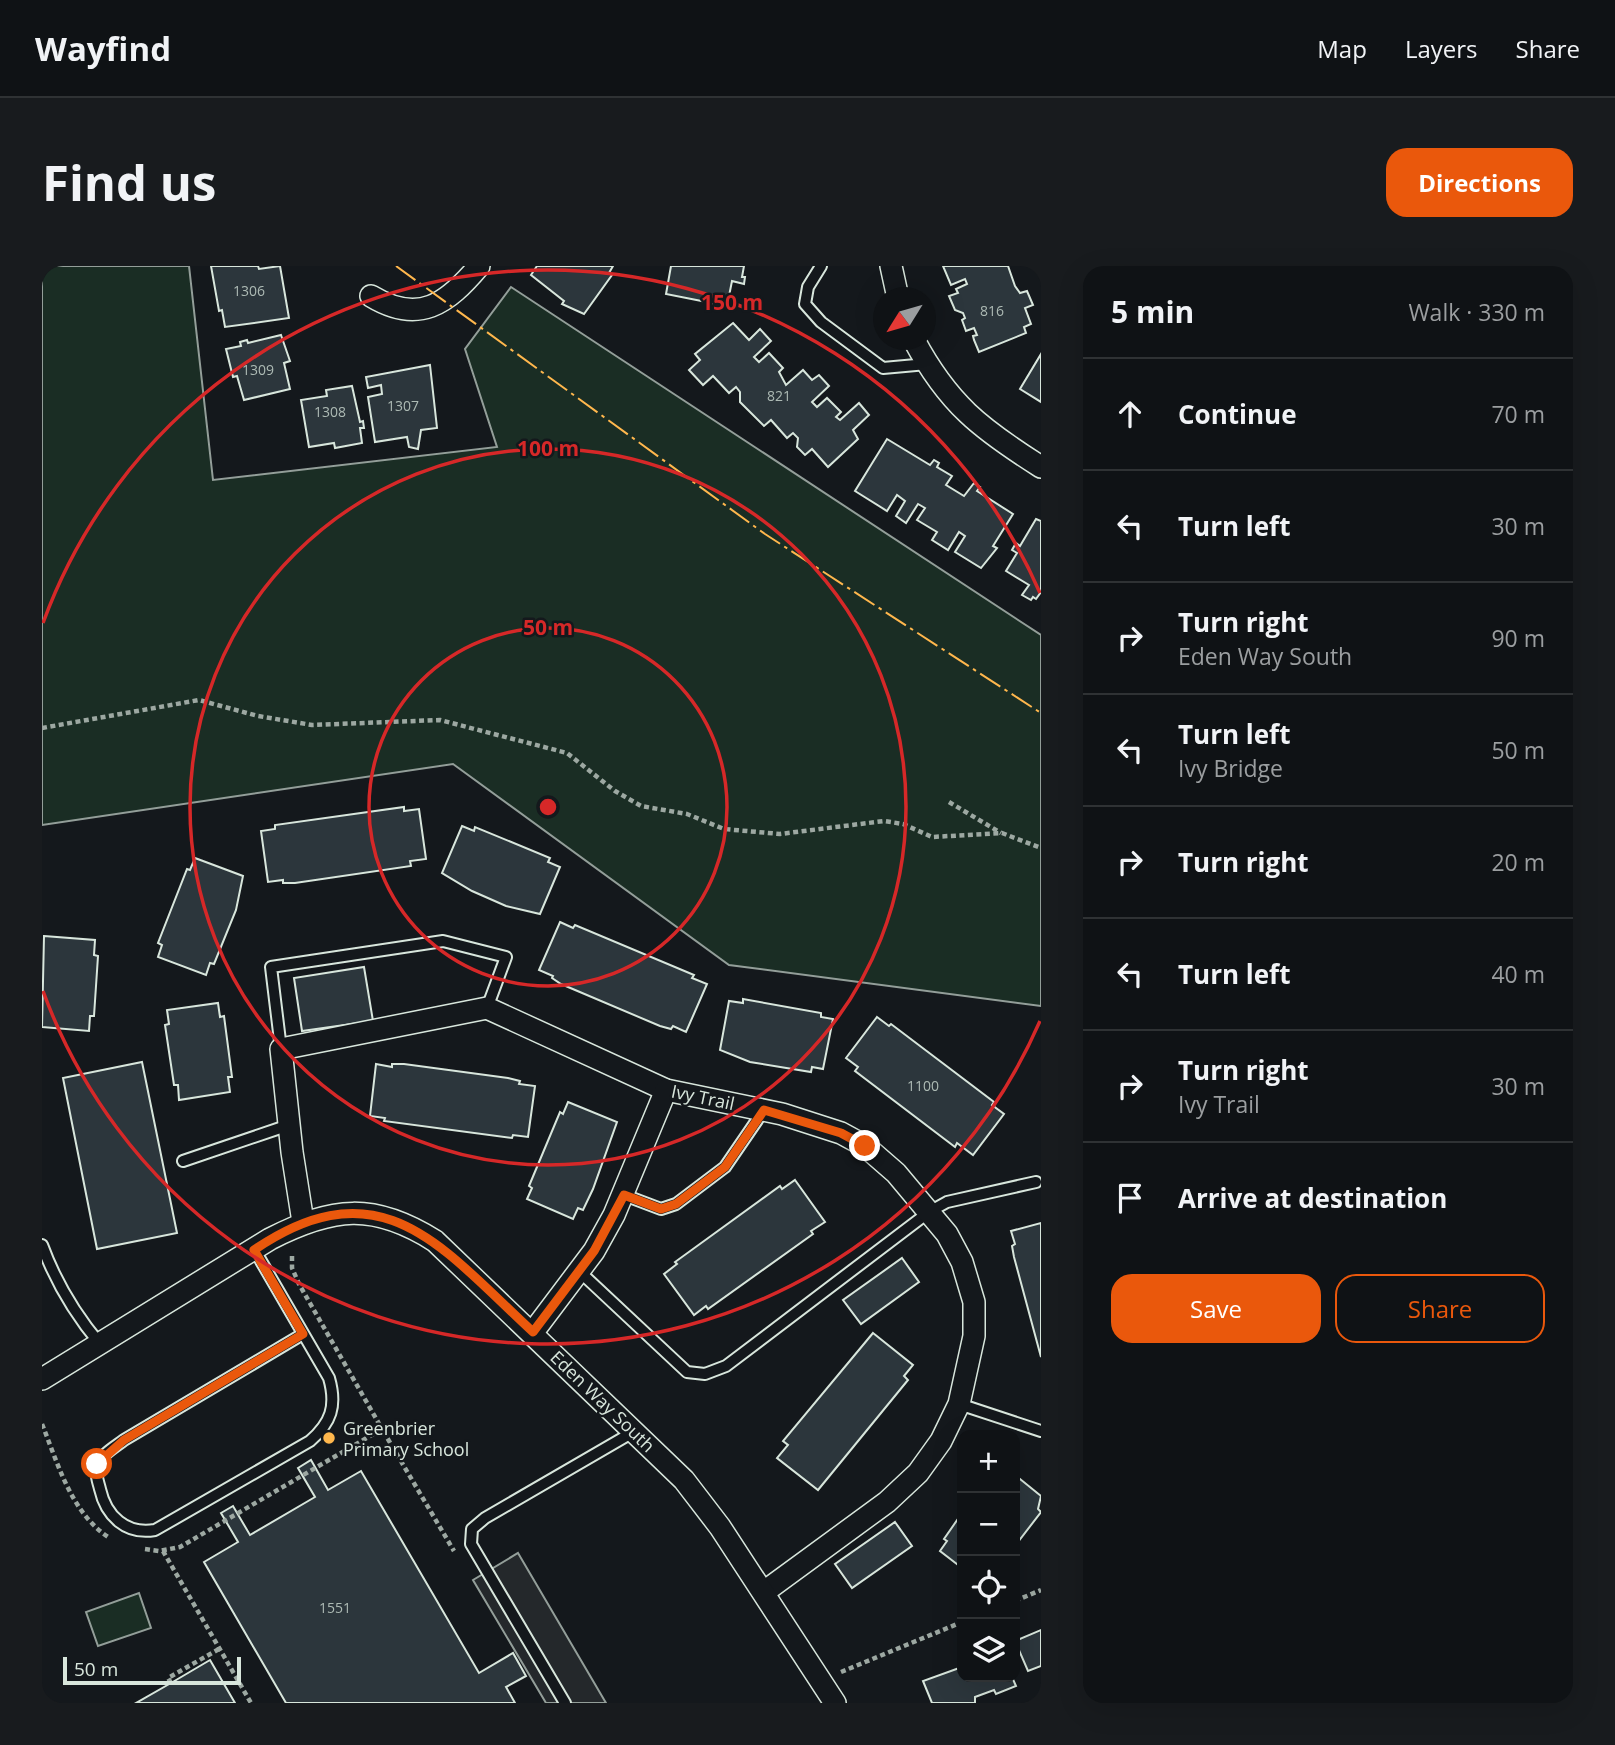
<!DOCTYPE html>
<html lang="en">
<head>
<meta charset="utf-8">
<style>
  body { margin:0; font-family:"Open Sans",sans-serif; background:#181b1e; color:#f1f3f6 }
  .controls { position:absolute; right:21px; bottom:21px; display:grid; overflow:hidden; border-radius:14px; box-shadow:0 7px 28px #0002 }
  .controls button { width:63px; height:63px; display:grid; place-items:center; padding:0; border:0; border-bottom:2px solid #2f3234; background:#0f1215; color:#f1f3f6; font:35px sans-serif }
  .compass { position:absolute; left:831px; top:21px; width:63px; height:63px; border-radius:50%; background:#0f1215; box-shadow:0 7px 28px #0002; rotate:233deg }
  .scale { position:absolute; left:21px; bottom:18px; width:178px; box-sizing:border-box; padding-left:7px; border:4px solid #d8e6dc; border-top:0; font-size:19px; line-height:24px; white-space:nowrap; color:#d8e6dc; -webkit-text-stroke:5px #14181c; paint-order:stroke }
  .stop { position:absolute; width:21px; height:21px; margin:-16px; border:5px solid #ea580c; border-radius:50%; background:#fff }
  .stop.end { background:#ea580c; border-color:#fff; box-shadow:0 2px 7px #0008 }
  .list { margin:0; padding:0; list-style:none }
  h2 { display:flex; justify-content:space-between; align-items:center; height:91px; margin:0; padding:0 28px; font-size:30px }
  h2 small { font-size:23px; font-weight:400; color:#9b9ea0 }
  .list li { display:grid; grid-template-columns:46px 1fr auto; gap:21px; align-items:center; box-sizing:border-box; height:112px; padding:0 28px; border-top:2px solid #2f3234 }
  .list b { display:block; font-size:26px; white-space:nowrap }
  .list p { margin:0; font-size:23px; white-space:nowrap; color:#9b9ea0 }
  .list em { font-size:23px; font-style:normal; color:#9b9ea0 }
  .actions { display:flex; gap:14px; padding:21px 28px }
  .actions a { flex:1; padding:16px 0; border:2px solid #ea580c; border-radius:21px; text-align:center; font-size:24px; color:#ea580c }
  .actions .main { background:#ea580c; color:#fff }
  .icon { flex:none; width:38px; height:38px; fill:none; stroke:currentColor; stroke-width:2; stroke-linecap:round; stroke-linejoin:round }
  .map { position:relative; flex:none; width:999px; height:1437px; overflow:hidden; border-radius:21px }
  header { display:flex; align-items:center; gap:42px; box-sizing:border-box; height:98px; padding:0 35px; background:#0f1215; border-bottom:2px solid #2f3234 }
  header strong { font-size:33px }
  nav { display:flex; gap:38px; margin-inline-start:auto; font-size:24px }
  .intro { display:flex; align-items:center; justify-content:space-between; box-sizing:border-box; height:168px; padding:0 42px }
  h1 { margin:0; font-size:49px }
  .button { padding:18px 32px; border-radius:21px; background:#ea580c; color:#fff; font-size:24px; font-weight:700 }
  main { display:flex; gap:42px; padding:0 42px }
  aside { flex:1; background:#0f1215; border-radius:21px; box-shadow:0 7px 28px #0002 }
  .map>svg:first-child { display:block }
</style>
</head>
<body>
<header>
<strong>Wayfind</strong>
<nav><a>Map</a><a>Layers</a><a>Share</a></nav>
</header>
<div class="intro"><h1>Find us</h1><a class="button">Directions</a></div>
<main>
<div class="map">
<svg width="999" height="1437" viewBox="0 0 999 1437">
  <rect width="100%" height="100%" fill="#14181c"/>
  <g fill="#1a2d24" stroke="#939e99" stroke-width="2">
    <polygon points="0,0 147,0 171,214 455,181 423,83 469,21 999,369 999,740 687,699 411,498 0,559"/>
    <polygon points="97,1327 109,1362 56,1380 44,1346"/>
  </g>
  <polygon fill="#24282b" stroke="#939e99" stroke-width="2" points="476,1287 564,1437 504,1437 431,1314"/>
  <g fill="#2c363c" stroke="#d8e6dc" stroke-width="2">
    <polygon points="169,0 216,0 217,3 238,0 247,52 183,61 180,44 177,45"/>
    <polygon points="495,0 571,0 567,7 570,9 542,48 520,38 522,35 489,9"/>
    <polygon points="629,0 702,0 700,11 703,11 702,18 690,15 685,40 624,28"/>
    <polygon points="901,0 966,0 973,20 978,27 985,25 991,39 983,42 989,58 982,61 984,67 937,86 932,74 931,70 935,69 932,62 924,65 920,54 923,52 921,47 913,44 907,30 916,27 914,23 925,18 923,13 909,19"/>
    <polygon points="691,57 707,74 718,63 729,75 712,91 717,96 727,87 741,102 737,106 744,119 761,104 770,114 777,109 787,120 770,136 775,141 785,132 799,146 794,151 798,154 817,137 827,149 811,164 816,173 786,201 770,183 763,189 755,181 756,172 751,167 745,172 729,154 722,160 698,136 698,126 694,121 687,127 671,110 661,119 647,104 658,94 653,88"/>
    <polygon points="239,69 248,95 242,97 248,123 202,134 195,110 191,111 184,83 199,80 198,76 205,74 206,77"/>
    <polygon points="999,88 999,136 978,123"/>
    <polygon points="388,99 395,162 379,164 376,183 367,181 365,171 333,176 326,131 340,128 339,119 326,122 324,111"/>
    <polygon points="310,120 318,156 321,155 322,162 318,162 320,177 293,182 292,177 267,181 259,134 285,130 284,124"/>
    <polygon points="845,173 888,199 892,194 897,197 895,201 910,210 904,219 922,230 932,217 938,221 935,225 971,248 951,280 955,282 939,302 913,286 923,270 917,266 906,284 890,274 895,266 875,254 883,242 876,238 864,257 854,250 863,235 855,229 845,245 813,225"/>
    <polygon points="994,253 999,255 999,326 994,333 991,331 989,334 980,329 987,319 964,305 975,287 970,284 974,277 978,280"/>
    <polygon points="362,541 362,545 377,543 384,593 368,595 369,600 253,617 241,617 241,614 226,616 219,565 233,563 233,559"/>
    <polygon points="420,560 432,565 433,561 508,592 506,596 518,601 498,648 464,640 430,625 400,607"/>
    <polygon points="153,592 201,610 194,644 172,698 168,697 164,709 116,691 120,679 116,677 145,603 148,604"/>
    <polygon points="518,656 531,662 533,659 652,709 650,712 665,718 644,766 631,760 629,763 618,760 519,718 510,712 511,710 497,704"/>
    <polygon points="2,670 53,674 52,689 56,690 52,750 48,750 47,765 0,761"/>
    <polygon points="322,701 331,755 260,765 252,712"/>
    <polygon points="701,733 779,747 779,751 791,753 781,803 770,801 769,806 708,796 678,784 687,735 701,737"/>
    <polygon points="176,737 178,751 182,750 190,811 186,811 188,826 137,834 136,819 132,819 123,759 127,758 125,744"/>
    <polygon points="835,751 847,760 849,758 952,836 950,839 962,848 931,889 915,877 913,881 813,805 816,801 804,792"/>
    <polygon points="100,796 135,967 55,983 21,812"/>
    <polygon points="334,798 350,801 350,798 362,798 466,812 478,815 477,818 493,820 486,871 471,869 470,872 342,855 343,852 328,850"/>
    <polygon points="526,836 575,856 551,923 541,944 536,942 531,953 485,933 490,922 487,920 518,846 521,848"/>
    <polygon points="753,914 783,956 769,965 771,968 666,1043 664,1040 652,1049 622,1008 635,998 633,996 738,920 740,923"/>
    <polygon points="999,957 999,1091 972,991 970,980 973,978 969,965"/>
    <polygon points="860,992 877,1016 819,1058 801,1034"/>
    <polygon points="831,1067 871,1099 862,1110 866,1114 776,1224 735,1192 746,1179 741,1175"/>
    <polygon points="269,1194 286,1224 319,1205 437,1407 471,1387 484,1410 464,1421 473,1437 244,1437 162,1296 196,1276 179,1247 191,1240 208,1269 273,1231 256,1202"/>
    <polygon points="973,1209 999,1230 996,1243 999,1246 973,1280"/>
    <polygon points="920,1247 920,1302 898,1285 905,1275 902,1273"/>
    <polygon points="853,1256 870,1280 810,1322 793,1298"/>
    <polygon points="999,1364 999,1400 986,1405 973,1375"/>
    <polygon points="168,1394 193,1437 94,1437 129,1417"/>
    <polygon points="920,1401 920,1411 970,1411 974,1420 954,1428 952,1424 933,1431 933,1437 890,1437 881,1415"/>
  </g>
  <g fill="none" stroke-linecap="round" stroke-linejoin="round">
    <g stroke="#d8e6dc" stroke-width="14">
      <g id="lane">
        <polyline points="779,0 766,21 763,38 779,56 841,102 885,98"/>
        <polyline points="239,783 229,701 401,675 464,691 445,742"/>
        <polyline points="141,895 247,859"/>
        <polyline points="582,929 619,943 634,938 683,901 722,844"/>
        <path d="M0,979c14,38 32,68 58,99"/>
        <path d="M212,983l75,129c8,28 2,45 -19,63l-155,89c-29,5 -49,-14 -55,-41 -2,-8 -5,-15 -3,-22 3,-12 18,-20 27,-27l179,-106"/>
        <polyline points="537,1005 645,1106 663,1108 684,1100 887,946 905,936 994,916"/>
        <polyline points="917,1138 999,1165"/>
        <polyline points="523,1437 429,1278 430,1263 443,1252 593,1165"/>
      </g>
    </g>
    <g stroke="#d8e6dc" stroke-width="24">
      <g id="street">
        <polyline points="849,0 856,32"/>
        <path d="M329,30c48,29 76,8 108,-30"/>
        <path d="M872,74c34,64 67,89 127,127"/>
        <polyline points="261,956 250,886 239,783 445,742 624,824 740,848 799,867 823,880 854,907 905,968 920,996 932,1036 932,1070 917,1138 899,1175 876,1207 845,1236 722,1326"/>
        <polyline points="491,1066 552,985 572,949 624,824"/>
        <path d="M0,1113l228,-140c63,-32 103,-37 165,2l249,239 36,47 115,176"/>
      </g>
    </g>
    <g stroke="#9da8a2" stroke-width="4.5" stroke-dasharray="5 3.5" stroke-linecap="butt">
      <polyline points="0,462 157,434 216,450 270,459 398,454 525,487 573,525 599,540 645,548 682,563 738,568 842,555 861,558 890,571 960,567 999,582"/>
      <polyline points="907,536 959,567"/>
      <polyline points="250,990 250,1002 257,1018 340,1163"/>
      <path d="M0,1158c16,40 29,88 66,113"/>
      <polyline points="103,1283 117,1285 138,1281 340,1163 412,1285"/>
      <polyline points="121,1285 209,1437"/>
      <polyline points="973,1335 999,1324"/>
      <polyline points="799,1406 920,1356"/>
      <polyline points="129,1417 126,1412 177,1383"/>
    </g>
    <use href="#lane" stroke="#14181c" stroke-width="10"/>
    <use href="#street" stroke="#14181c" stroke-width="21"/>
    <polyline stroke="#ffb74d" stroke-width="2" stroke-dasharray="24 5 3.5 5" stroke-linecap="butt" points="354,0 723,268 999,447"/>
  </g>
  <g fill="none" stroke-linecap="round" stroke-linejoin="round">
    <path stroke="#ea580c" stroke-width="9" d="M55,1198l27,-24 179,-106 -49,-84c128,-87 188,-2 279,82l61,-81 30,-56 37,14 15,-5 49,-37 39,-57 77,23 24,13"/>
  </g>
  <g fill="none" stroke="#d62828" stroke-width="3.5">
    <circle cx="506" cy="541" r="179"/>
    <circle cx="506" cy="541" r="358"/>
    <path d="M998 755A537 537 0 0 1 1 725M1 357A537 537 0 0 1 998 327"/>
  </g>
  <circle fill="#ffb74d" stroke="#14181c" stroke-width="2.5" cx="287" cy="1172" r="7"/>
  <g text-anchor="middle" dominant-baseline="central" stroke-width="5" stroke-linejoin="round" paint-order="stroke">
    <g font-size="14" fill="#adbab4">
      <text x="207" y="24">1306</text>
      <text x="950" y="44">816</text>
      <text x="216" y="103">1309</text>
      <text x="737" y="129">821</text>
      <text x="361" y="139">1307</text>
      <text x="288" y="145">1308</text>
      <text x="881" y="819">1100</text>
      <text x="293" y="1341">1551</text>
    </g>
    <g font-size="18" fill="#d8e6dc" stroke="#14181c">
      <text transform="translate(661 831) rotate(12)">Ivy Trail</text>
      <text transform="translate(561 1135) rotate(44)">Eden Way South</text>
    </g>
    <g font-size="18" fill="#d8e6dc" stroke="#14181c" text-anchor="start">
      <text x="301" y="1162">Greenbrier<tspan x="301" dy="21">Primary School</tspan></text>
    </g>
  </g>
  <circle cx="506" cy="541" r="10" fill="#d62828" stroke="#14181c" stroke-width="3.5"/>
  <g font-size="21" text-anchor="middle" font-weight="bold" fill="#d62828" stroke="#14181c" stroke-width="5" stroke-linejoin="round" paint-order="stroke">
    <text x="690" y="44">150 m</text>
    <text x="506" y="190">100 m</text>
    <text x="506" y="369">50 m</text>
  </g>
</svg>
<div class="controls">
<button>+</button>
<button>−</button>
<button><svg class="icon" aria-label="locate" viewBox="0 0 24 24"><circle cx="12" cy="12" r="6"/><path d="M12 2v4M12 18v4M2 12h4M18 12h4"/></svg></button>
<button><svg class="icon" aria-label="layers" viewBox="0 0 24 24"><path d="M12 4l9 5-9 5-9-5zM3 14l9 5 9-5"/></svg></button>
</div>
<svg class="compass" viewBox="-18 -18 36 36"><path d="M0-13l5 13h-10z" fill="#e53935"/><path d="M0 13l5-13h-10z" fill="#9b9ea0"/></svg>
<div class="scale">50 m</div>
<div class="stop" style="left:55px;top:1198px"></div>
<div class="stop end" style="left:823px;top:880px"></div>
</div>
<aside>
<h2>5 min<small>Walk · 330 m</small></h2>
<ul class="list">
<li><svg class="icon" aria-label="ahead" viewBox="0 0 24 24"><path d="M12 20V5M6 11l6-6 6 6"/></svg><div><b>Continue</b></div><em>70 m</em></li>
<li><svg class="icon" aria-label="left" viewBox="0 0 24 24"><path d="M17 20v-9H6M10 6l-5 5 5 5"/></svg><div><b>Turn left</b></div><em>30 m</em></li>
<li><svg class="icon" aria-label="right" viewBox="0 0 24 24"><path d="M7 20v-9h11M14 6l5 5-5 5"/></svg><div><b>Turn right</b><p>Eden Way South</p></div><em>90 m</em></li>
<li><svg class="icon" aria-label="left" viewBox="0 0 24 24"><path d="M17 20v-9H6M10 6l-5 5 5 5"/></svg><div><b>Turn left</b><p>Ivy Bridge</p></div><em>50 m</em></li>
<li><svg class="icon" aria-label="right" viewBox="0 0 24 24"><path d="M7 20v-9h11M14 6l5 5-5 5"/></svg><div><b>Turn right</b></div><em>20 m</em></li>
<li><svg class="icon" aria-label="left" viewBox="0 0 24 24"><path d="M17 20v-9H6M10 6l-5 5 5 5"/></svg><div><b>Turn left</b></div><em>40 m</em></li>
<li><svg class="icon" aria-label="right" viewBox="0 0 24 24"><path d="M7 20v-9h11M14 6l5 5-5 5"/></svg><div><b>Turn right</b><p>Ivy Trail</p></div><em>30 m</em></li>
<li><svg class="icon" aria-label="arrive" viewBox="0 0 24 24"><path d="M6 21V4h12l-3 4 3 4H6"/></svg><div><b>Arrive at destination</b></div></li>
</ul>
<div class="actions"><a class="main">Save</a><a>Share</a></div>
</aside>
</main>
</body>
</html>
